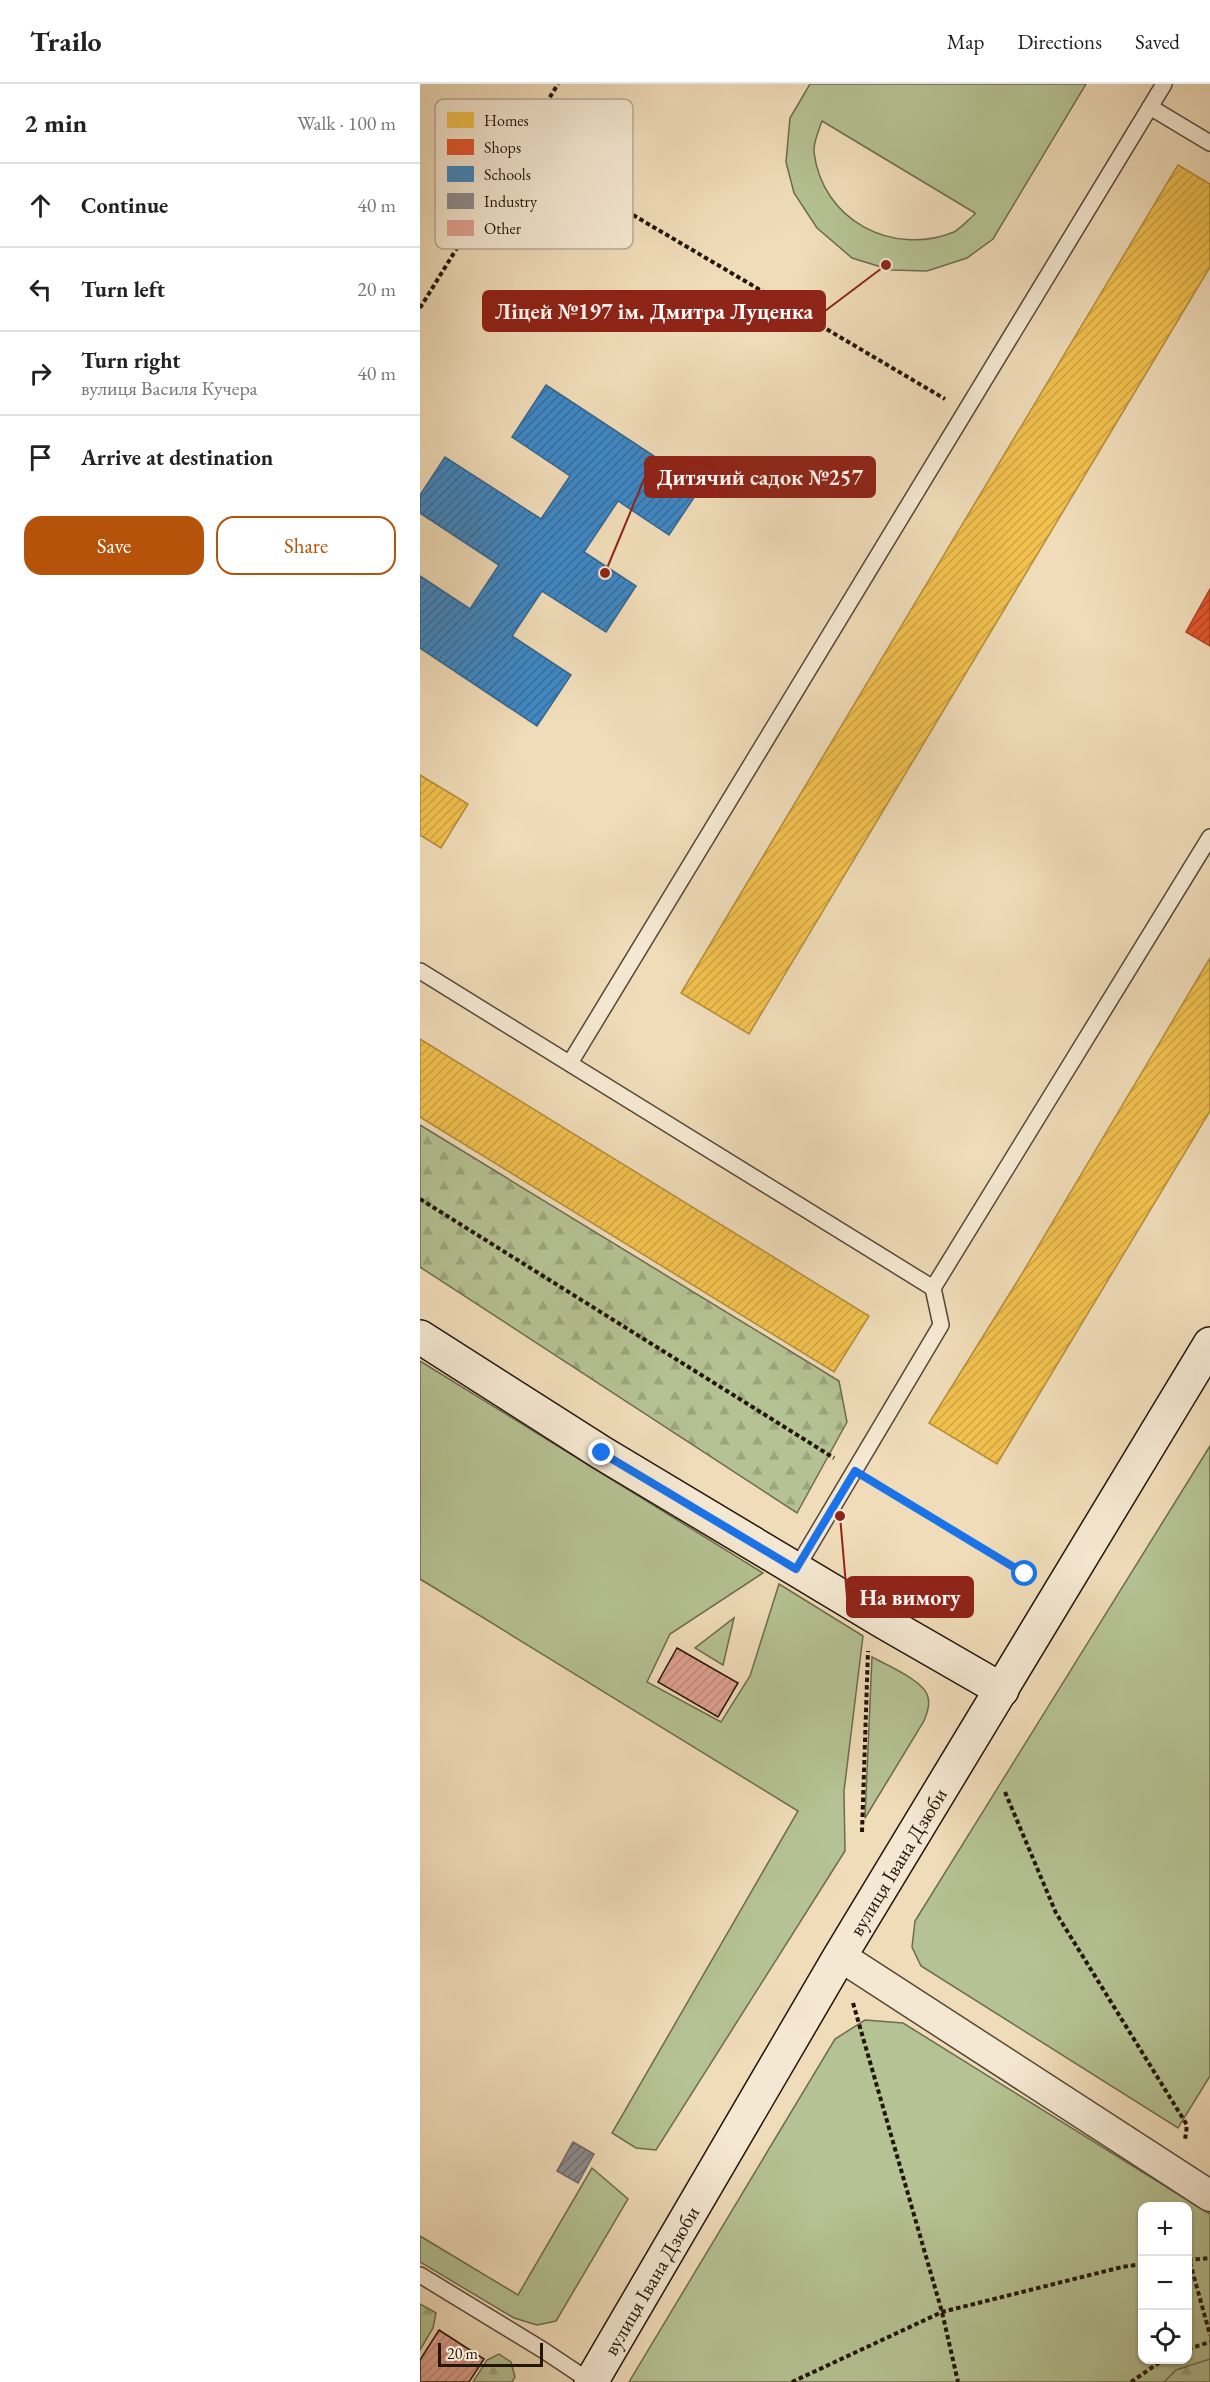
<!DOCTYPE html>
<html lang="en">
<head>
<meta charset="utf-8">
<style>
  body { margin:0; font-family:"EB Garamond",serif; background:#f6f6f6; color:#222 }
  .controls { position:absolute; right:18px; bottom:18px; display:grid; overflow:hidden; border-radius:12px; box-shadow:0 2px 4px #0004 }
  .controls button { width:54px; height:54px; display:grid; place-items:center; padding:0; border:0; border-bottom:2px solid #e0e0e0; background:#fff; color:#222; font:30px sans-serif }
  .scale { position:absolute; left:18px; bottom:15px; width:105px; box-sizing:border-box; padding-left:6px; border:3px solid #22150a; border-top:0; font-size:16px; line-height:21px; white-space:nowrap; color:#22150a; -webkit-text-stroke:4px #f5e8d2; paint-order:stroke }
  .stop { position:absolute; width:18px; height:18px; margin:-14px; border:4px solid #1a73e8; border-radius:50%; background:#fff }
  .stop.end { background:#1a73e8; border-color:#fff; box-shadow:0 2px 6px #0008 }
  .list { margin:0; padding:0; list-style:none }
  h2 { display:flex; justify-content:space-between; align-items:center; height:78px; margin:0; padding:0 24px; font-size:26px }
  h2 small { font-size:20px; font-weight:400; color:#767676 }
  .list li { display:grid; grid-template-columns:39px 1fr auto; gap:18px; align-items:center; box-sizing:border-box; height:84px; padding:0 24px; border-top:2px solid #e0e0e0 }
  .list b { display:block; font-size:22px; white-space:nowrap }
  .list p { margin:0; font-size:20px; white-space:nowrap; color:#767676 }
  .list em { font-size:20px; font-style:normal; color:#767676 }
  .actions { display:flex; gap:12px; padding:18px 24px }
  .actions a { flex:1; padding:14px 0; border:2px solid #b45309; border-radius:18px; text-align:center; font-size:21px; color:#b45309 }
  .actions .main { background:#b45309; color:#fff }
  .icon { flex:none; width:33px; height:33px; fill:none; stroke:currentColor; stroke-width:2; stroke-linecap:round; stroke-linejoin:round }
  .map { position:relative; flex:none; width:790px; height:2298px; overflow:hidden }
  header { display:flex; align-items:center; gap:36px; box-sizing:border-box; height:84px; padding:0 30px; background:#fff; border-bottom:2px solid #e0e0e0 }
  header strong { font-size:28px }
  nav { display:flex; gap:33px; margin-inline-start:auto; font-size:21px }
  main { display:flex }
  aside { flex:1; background:#fff }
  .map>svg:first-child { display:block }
</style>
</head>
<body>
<header>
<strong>Trailo</strong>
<nav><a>Map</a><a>Directions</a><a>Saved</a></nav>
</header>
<main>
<aside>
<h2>2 min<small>Walk · 100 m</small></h2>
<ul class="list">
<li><svg class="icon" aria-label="ahead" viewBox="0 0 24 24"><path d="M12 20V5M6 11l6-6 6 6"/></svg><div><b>Continue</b></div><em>40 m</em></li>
<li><svg class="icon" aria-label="left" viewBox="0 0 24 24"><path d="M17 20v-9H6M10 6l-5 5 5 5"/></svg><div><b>Turn left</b></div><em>20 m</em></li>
<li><svg class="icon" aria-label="right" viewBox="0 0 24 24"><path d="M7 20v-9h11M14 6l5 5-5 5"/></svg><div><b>Turn right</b><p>вулиця Василя Кучера</p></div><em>40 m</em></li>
<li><svg class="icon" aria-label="arrive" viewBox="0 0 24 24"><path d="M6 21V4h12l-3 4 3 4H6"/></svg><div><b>Arrive at destination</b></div></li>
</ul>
<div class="actions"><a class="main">Save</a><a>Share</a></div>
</aside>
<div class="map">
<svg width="790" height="2298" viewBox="0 0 790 2298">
  <defs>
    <pattern id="forest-firs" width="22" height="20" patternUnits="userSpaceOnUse" patternTransform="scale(1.5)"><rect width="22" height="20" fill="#b5c293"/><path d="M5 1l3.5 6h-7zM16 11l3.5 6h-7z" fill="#9ba67d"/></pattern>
    <pattern id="homes-hatch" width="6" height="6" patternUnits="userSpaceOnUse" patternTransform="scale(1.5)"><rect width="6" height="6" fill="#f2c14e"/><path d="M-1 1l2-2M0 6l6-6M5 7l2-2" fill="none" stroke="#cfa543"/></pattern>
    <pattern id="shops-hatch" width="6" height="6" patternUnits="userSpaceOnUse" patternTransform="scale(1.5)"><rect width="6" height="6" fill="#e4572e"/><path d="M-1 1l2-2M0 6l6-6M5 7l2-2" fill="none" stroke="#b84725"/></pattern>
    <pattern id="schools-hatch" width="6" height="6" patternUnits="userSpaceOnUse" patternTransform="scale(1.5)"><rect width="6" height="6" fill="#3f88c5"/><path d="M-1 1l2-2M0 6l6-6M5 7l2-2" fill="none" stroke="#346e9e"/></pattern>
    <pattern id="industry-hatch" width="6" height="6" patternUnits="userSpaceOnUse" patternTransform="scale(1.5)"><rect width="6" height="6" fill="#8d8d92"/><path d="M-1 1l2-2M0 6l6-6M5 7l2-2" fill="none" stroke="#737275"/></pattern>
    <pattern id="building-hatch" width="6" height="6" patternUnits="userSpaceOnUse" patternTransform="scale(1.5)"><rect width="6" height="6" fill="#e2a393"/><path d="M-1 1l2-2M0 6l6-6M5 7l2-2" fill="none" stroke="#c28b7d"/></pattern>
  </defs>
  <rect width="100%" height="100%" fill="#f0dcb9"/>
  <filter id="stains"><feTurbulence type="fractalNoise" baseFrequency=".00333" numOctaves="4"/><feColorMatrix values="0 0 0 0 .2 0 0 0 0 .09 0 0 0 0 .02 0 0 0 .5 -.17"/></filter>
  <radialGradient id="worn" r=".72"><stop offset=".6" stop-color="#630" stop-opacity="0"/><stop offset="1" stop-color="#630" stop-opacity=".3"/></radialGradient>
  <g fill="#b5c293" stroke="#6c6c4e" stroke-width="1.5" fill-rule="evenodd">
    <path d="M390,0h276l-93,155 -26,19 -40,13 -36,-1 -39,-12 -35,-30 -23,-35 -8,-31 4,-44zM402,37l153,92v1c-6,5 -14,14 -21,18 -62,25 -132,-12 -140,-80 -1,-9 5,-22 8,-31z"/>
    <polygon points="0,1277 343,1489 250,1550 227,1598 301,1638 330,1592 359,1500 443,1552 424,1707 425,1767 236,2066 216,2064 192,2049 378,1727 0,1495"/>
    <polygon points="790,1362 790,1992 758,2044 501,1882 492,1863 495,1837"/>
    <polygon points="314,1534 303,1581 275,1564"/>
    <path d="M452,1573c14,8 53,24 56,40 2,9 -1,16 -4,24l-59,97z"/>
    <path d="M445,1936l38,3 307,191v168h-581l206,-343zM722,2122h46v154h-46z"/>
    <polygon points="172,2084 208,2115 136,2237 117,2241 94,2234 0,2178 0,2152 98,2211"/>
  </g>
  <g fill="url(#forest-firs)" stroke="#6c6c4e" stroke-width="1.5">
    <polygon points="0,1041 419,1297 427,1338 377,1429 0,1183"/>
    <polygon points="0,2220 16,2229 13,2244 0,2266"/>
    <polygon points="79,2270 91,2278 95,2293 92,2298 53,2298 67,2276"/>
    <polygon points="790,2275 790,2298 744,2298 756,2286"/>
  </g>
  <g fill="url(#homes-hatch)" stroke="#b48d3a" stroke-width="1.5">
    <polygon points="758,81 790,100 790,183 329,950 261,909"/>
    <polygon points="0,691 48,720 21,764 0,751"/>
    <polygon points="790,874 790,1027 577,1380 509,1339 600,1193"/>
    <polygon points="0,955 449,1232 414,1288 0,1033"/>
  </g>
  <polygon fill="url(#shops-hatch)" stroke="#aa4323" stroke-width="1.5" points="790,505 790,562 766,548"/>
  <polygon fill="url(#schools-hatch)" stroke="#36668d" stroke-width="1.5" points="126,301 281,403 249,451 198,417 164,468 216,502 186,548 122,507 92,552 151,591 117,642 0,564 0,492 50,525 79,481 0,429 0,411 25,373 121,435 150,392 92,353"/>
  <polygon fill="url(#industry-hatch)" stroke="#6d6969" stroke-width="1.5" points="153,2058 174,2070 158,2099 137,2087"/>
  <g fill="url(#building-hatch)" stroke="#22150a" stroke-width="1.5">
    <polygon points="257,1564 318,1599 298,1633 238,1598"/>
    <polygon points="19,2246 64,2275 49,2298 0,2298 0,2276"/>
  </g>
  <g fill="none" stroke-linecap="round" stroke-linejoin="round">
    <g stroke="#564736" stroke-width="18">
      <g id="lane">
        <polyline points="730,23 790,59"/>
        <polyline points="0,887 513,1204"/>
        <polyline points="150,979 744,0"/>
        <polyline points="376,1485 521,1241 513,1204 790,753"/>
        <polyline points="0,2191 123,2266 171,2298"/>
      </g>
    </g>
    <g stroke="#564736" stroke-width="33">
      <polyline id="street" points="420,1872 790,2112"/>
    </g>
    <g stroke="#22150a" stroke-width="36">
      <g id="secondary">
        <polyline points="0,1253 182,1369 464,1538 582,1606"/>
        <path id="s1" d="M171,2298l249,-426 370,-612"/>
      </g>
    </g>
    <g stroke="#22150a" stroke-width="4" stroke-dasharray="4.5 3" stroke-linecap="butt">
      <polyline points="103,56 113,72 525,315"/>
      <polyline points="0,224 138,0"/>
      <polyline points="0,1115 414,1374"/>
      <polyline points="457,1400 605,1490"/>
      <polyline points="585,1708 636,1829 767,2041 765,2056"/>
      <polyline points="442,1748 448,1567"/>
      <polyline points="433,1919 522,2228 538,2298"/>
      <polyline points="768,2171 790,2251"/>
      <polyline points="768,2176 790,2174"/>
      <polyline points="768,2265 790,2258"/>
      <polyline points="372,2298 522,2228 702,2183 722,2180"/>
      <polyline points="711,2298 743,2276"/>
    </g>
    <use href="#lane" stroke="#f5e8d2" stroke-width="15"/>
    <use href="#street" stroke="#f5e8d2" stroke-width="30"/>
    <use href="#secondary" stroke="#f5e8d2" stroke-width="33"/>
  </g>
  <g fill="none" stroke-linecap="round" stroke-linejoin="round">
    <polyline stroke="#1a73e8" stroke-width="8" points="182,1369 376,1485 435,1387 605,1490"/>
  </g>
  <g text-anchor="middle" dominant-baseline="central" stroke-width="6" stroke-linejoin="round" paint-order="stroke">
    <g font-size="21" fill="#22150a" stroke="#f5e8d2">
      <text stroke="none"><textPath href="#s1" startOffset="604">вулиця Івана Дзюби</textPath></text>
      <text stroke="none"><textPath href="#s1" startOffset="118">вулиця Івана Дзюби</textPath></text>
    </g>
  </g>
  <rect x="15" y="15" width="198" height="150" rx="9" fill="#f5e8d2" stroke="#b6a996" stroke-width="1.5"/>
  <rect x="27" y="28" width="27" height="16" fill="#f2c14e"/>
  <rect x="27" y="55" width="27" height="16" fill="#e4572e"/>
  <rect x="27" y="82" width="27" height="16" fill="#3f88c5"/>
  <rect x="27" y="109" width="27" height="16" fill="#8d8d92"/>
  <rect x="27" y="136" width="27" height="16" fill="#e2a393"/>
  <g font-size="16" fill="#22150a">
    <text x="64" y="42">Homes</text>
    <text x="64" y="69">Shops</text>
    <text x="64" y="96">Schools</text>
    <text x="64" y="123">Industry</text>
    <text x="64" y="150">Other</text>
  </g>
  <path fill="none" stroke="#8f2418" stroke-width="2" d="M466 181L405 227M185 489L225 393M420 1432L427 1513"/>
  <g fill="#8f2418" stroke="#f5e8d2" stroke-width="2">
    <circle cx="466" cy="181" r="6"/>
    <circle cx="185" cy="489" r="6"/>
    <circle cx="420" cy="1432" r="6"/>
  </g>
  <g fill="#8f2418" stroke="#8f2418" stroke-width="2">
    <rect x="63" y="207" width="342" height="40" rx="6"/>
    <rect x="225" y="373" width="230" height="40" rx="6"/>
    <rect x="427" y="1493" width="126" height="40" rx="6"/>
  </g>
  <g font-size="22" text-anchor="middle" font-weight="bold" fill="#fff">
    <text x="234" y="235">Ліцей №197 ім. Дмитра Луценка</text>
    <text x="340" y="401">Дитячий садок №257</text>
    <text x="490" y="1521">На вимогу</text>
  </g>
  <rect width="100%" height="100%" filter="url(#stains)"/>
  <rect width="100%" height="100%" fill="url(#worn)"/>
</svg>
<div class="controls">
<button>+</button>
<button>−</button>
<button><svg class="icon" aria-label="locate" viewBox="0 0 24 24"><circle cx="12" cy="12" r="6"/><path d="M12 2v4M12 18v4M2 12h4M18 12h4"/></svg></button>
</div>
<div class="scale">20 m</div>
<div class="stop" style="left:605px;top:1490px"></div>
<div class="stop end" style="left:182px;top:1369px"></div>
</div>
</main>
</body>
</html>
